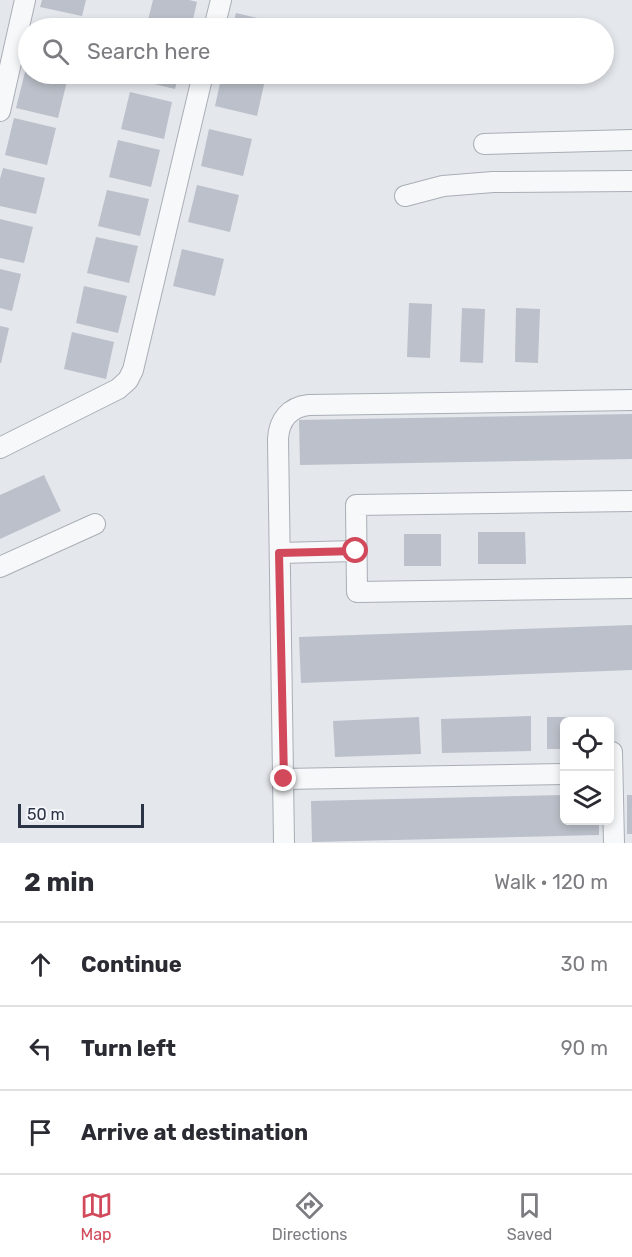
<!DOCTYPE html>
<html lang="en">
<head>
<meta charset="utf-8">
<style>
  body { margin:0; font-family:Rubik,sans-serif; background:#f7f7f7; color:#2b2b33 }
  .controls { position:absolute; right:18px; bottom:18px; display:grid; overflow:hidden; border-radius:9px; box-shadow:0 3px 9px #0003 }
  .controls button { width:54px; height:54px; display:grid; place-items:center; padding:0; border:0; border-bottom:2px solid #e1e1e2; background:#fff; color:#2b2b33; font:30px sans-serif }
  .scale { position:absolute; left:18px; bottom:15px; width:126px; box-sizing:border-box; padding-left:6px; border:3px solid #2b3445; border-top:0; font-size:16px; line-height:21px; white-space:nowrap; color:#2b3445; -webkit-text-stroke:4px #f4f6f9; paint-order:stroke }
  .stop { position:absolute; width:18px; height:18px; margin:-14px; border:4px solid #d1495b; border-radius:50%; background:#fff }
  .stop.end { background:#d1495b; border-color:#fff; box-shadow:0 2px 6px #0008 }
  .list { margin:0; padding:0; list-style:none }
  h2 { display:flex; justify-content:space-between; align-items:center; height:78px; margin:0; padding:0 24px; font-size:26px }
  h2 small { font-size:20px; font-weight:400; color:#7c7c81 }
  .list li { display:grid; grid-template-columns:39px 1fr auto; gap:18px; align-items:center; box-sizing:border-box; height:84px; padding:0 24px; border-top:2px solid #e1e1e2 }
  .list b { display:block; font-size:22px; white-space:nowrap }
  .list em { font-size:20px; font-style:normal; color:#7c7c81 }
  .icon { flex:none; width:33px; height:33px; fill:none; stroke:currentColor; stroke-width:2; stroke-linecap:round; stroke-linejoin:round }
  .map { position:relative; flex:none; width:632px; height:843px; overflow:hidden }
  .search { position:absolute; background:#fff; box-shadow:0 3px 9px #0003; left:18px; right:18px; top:18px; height:66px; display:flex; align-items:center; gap:15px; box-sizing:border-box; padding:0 21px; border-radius:33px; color:#7c7c81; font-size:22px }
  .sheet { height:330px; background:#fff }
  nav { display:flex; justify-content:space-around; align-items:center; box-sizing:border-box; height:84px; border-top:2px solid #e1e1e2; background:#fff; font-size:16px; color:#7c7c81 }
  nav a { display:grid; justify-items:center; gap:3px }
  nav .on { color:#d1495b }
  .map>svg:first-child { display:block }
</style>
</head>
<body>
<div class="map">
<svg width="632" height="843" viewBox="0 0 632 843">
  <rect width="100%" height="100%" fill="#e4e7ec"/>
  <g fill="#bbc0ca">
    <polygon points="42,0 86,0 82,16 40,7"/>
    <polygon points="153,0 189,0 197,2 191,28 146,28"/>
    <polygon points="236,13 278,23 276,28 232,28"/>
    <polygon points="36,22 61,28 35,28"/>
    <polygon points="25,72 67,81 58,118 16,108"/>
    <polygon points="134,74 179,74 175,89 133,79"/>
    <polygon points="222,74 239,74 265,80 257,116 215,106"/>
    <polygon points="130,92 172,102 164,139 121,129"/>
    <polygon points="14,118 56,128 47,165 5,155"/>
    <polygon points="209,129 252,139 243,176 201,166"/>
    <polygon points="118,140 160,150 151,187 109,177"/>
    <polygon points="3,168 45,178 36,214 0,206 0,179"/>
    <polygon points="197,185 239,195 230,232 188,222"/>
    <polygon points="107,190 149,199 140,236 98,226"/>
    <polygon points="0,219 33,227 24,263 0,258"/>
    <polygon points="96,237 138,246 129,283 87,273"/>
    <polygon points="182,249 224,259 215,296 173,286"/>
    <polygon points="0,269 21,274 12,311 0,308"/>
    <polygon points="84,286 127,296 118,333 76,323"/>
    <polygon points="409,303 432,304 430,358 407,357"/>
    <polygon points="462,308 485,309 483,363 460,362"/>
    <polygon points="516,308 540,309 538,363 515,362"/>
    <polygon points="0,326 9,328 1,363 0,363"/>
    <polygon points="72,332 114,342 106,379 64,369"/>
    <polygon points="632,414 632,459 300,465 299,420"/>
    <polygon points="44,475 61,511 0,539 0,495"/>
    <polygon points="478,532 525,532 526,564 478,564"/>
    <rect x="404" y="534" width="37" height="32"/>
    <polygon points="632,625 632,670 301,683 299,637"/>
    <polygon points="531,716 531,751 442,753 441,719"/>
    <polygon points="419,717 421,754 335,757 333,721"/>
    <polygon points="547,717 588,717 588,722 564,722 564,749 547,749"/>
    <polygon points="564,795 564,820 599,820 599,835 312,842 311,801"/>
    <rect x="627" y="795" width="5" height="39"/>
  </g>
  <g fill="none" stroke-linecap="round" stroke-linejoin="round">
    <g stroke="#a9aeb7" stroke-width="22">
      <g id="minor">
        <polyline points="214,28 221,0"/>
        <polyline points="0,111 25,0"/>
        <polyline points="484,144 632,140"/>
        <polyline points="405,196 443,186 493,182 632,181"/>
        <polyline points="0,448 118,389 128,380 133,370 203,74"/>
        <polyline points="632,501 356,505 357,592 632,588"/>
        <polyline points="280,553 356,551"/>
        <polyline points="0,567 95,524"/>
        <polyline points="612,752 614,843"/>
        <polyline points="283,779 564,774"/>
        <path d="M284,843l-6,-404c1,-19 11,-32 31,-34l323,-5"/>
      </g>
    </g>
    <use href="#minor" stroke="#f7f8fa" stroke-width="20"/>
  </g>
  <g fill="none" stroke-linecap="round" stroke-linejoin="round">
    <polyline stroke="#d1495b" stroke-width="8" points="284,779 279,553 356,551"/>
  </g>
</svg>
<div class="controls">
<button><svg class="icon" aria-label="locate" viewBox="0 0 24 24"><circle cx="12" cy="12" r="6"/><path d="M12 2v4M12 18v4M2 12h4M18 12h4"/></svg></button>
<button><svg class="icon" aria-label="layers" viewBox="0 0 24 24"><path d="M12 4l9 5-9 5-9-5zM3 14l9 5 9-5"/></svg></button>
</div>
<div class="scale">50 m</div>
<div class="stop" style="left:356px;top:551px"></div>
<div class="stop end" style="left:284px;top:779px"></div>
<div class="search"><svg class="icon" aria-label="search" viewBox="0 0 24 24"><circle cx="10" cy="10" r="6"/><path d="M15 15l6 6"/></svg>Search here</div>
</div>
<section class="sheet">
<h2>2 min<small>Walk · 120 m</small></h2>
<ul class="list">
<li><svg class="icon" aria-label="ahead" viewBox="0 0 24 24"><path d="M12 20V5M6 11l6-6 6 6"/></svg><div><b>Continue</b></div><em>30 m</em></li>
<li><svg class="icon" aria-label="left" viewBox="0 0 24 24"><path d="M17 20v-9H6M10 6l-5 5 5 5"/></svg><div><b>Turn left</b></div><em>90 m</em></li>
<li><svg class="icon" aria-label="arrive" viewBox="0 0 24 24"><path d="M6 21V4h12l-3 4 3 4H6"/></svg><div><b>Arrive at destination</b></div></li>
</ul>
</section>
<nav>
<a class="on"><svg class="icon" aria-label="map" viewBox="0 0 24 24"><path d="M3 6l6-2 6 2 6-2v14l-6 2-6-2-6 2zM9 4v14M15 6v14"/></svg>Map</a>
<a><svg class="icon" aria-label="directions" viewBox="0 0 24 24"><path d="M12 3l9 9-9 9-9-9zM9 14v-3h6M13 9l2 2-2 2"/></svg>Directions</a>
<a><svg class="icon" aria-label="saved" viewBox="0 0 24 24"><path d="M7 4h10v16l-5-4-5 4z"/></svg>Saved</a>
</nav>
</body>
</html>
